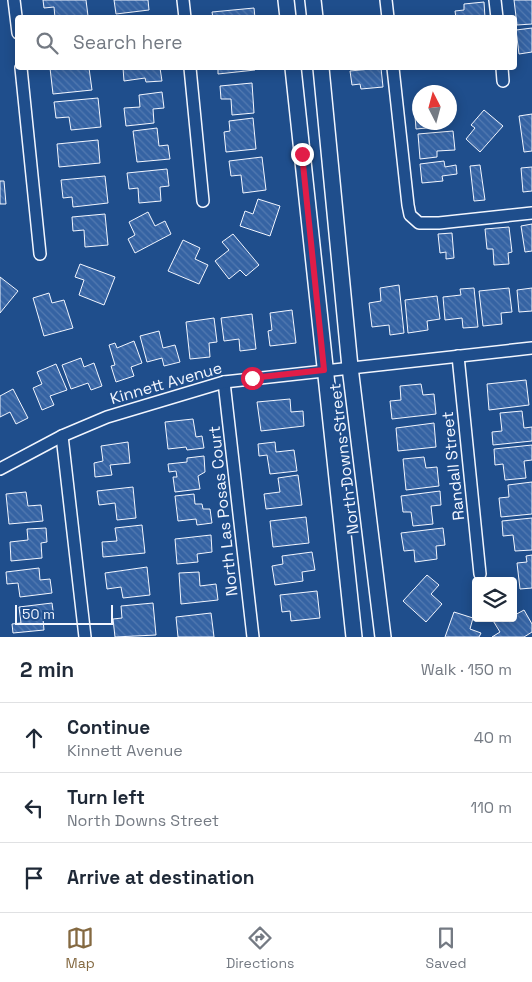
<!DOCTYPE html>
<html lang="en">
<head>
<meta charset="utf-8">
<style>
  body { margin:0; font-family:"Space Grotesk",sans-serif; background:#f2f2f3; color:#1f2937 }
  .controls { position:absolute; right:15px; bottom:15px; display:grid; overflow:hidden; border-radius:5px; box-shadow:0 2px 12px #0003 }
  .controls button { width:45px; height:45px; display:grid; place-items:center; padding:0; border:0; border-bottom:1px solid #e0e1e3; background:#fff; color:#1f2937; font:25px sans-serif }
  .compass { position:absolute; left:412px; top:85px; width:45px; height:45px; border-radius:50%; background:#fff; box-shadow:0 2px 12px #0003; rotate:354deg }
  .scale { position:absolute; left:15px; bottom:12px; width:98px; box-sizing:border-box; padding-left:5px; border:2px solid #f2f6ff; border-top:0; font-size:14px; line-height:18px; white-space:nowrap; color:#f2f6ff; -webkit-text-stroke:4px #1f4e8c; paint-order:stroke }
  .stop { position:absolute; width:15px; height:15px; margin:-11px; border:4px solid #e11d48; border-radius:50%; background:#fff }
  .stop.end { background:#e11d48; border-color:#fff; box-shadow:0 1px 5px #0008 }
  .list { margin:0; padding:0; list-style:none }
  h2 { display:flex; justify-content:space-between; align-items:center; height:65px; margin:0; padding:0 20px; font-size:21px }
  h2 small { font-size:16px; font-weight:400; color:#747a83 }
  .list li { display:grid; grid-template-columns:32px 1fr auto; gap:15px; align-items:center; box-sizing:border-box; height:70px; padding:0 20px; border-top:1px solid #e0e1e3 }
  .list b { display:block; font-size:19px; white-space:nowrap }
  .list p { margin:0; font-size:16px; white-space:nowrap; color:#747a83 }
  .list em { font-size:16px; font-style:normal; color:#747a83 }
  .icon { flex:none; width:28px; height:28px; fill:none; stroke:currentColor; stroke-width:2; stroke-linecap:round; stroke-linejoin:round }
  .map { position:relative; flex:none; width:532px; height:637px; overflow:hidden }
  .search { position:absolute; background:#fff; box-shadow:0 2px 12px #0003; left:15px; right:15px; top:15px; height:55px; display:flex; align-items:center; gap:12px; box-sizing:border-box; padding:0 18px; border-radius:5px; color:#747a83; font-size:19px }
  .sheet { height:275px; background:#fff }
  nav { display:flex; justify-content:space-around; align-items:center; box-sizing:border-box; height:70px; border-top:1px solid #e0e1e3; background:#fff; font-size:14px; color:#747a83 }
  nav a { display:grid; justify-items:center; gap:2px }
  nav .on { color:#846941 }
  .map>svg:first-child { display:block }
</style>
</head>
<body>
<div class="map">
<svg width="532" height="637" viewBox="0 0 532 637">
  <defs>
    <pattern id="building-back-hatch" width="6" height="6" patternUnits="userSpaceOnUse" patternTransform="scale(1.25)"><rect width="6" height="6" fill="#3563a3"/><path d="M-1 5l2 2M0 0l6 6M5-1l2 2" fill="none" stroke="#537ab1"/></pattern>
  </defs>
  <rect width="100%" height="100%" fill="#1f4e8c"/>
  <g fill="url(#building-back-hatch)" stroke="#f2f6ff">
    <polygon points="43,0 86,0 88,16 55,18 54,7 44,8"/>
    <polygon points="114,0 148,0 149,10 116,14"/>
    <polygon points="514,0 532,0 532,24 517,25"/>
    <polygon points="484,2 485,18 456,18 455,11 464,10 464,4"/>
    <polygon points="254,8 255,18 213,18 212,12"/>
    <polygon points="532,28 532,52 519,54 516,30"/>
    <polygon points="50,68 89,68 92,90 53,94"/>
    <polygon points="123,68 160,68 162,81 146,82 145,78 124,81"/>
    <polygon points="218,68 255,68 255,70 218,74"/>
    <polygon points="381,68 383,87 361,89 360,84 352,85 350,71"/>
    <polygon points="252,83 254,113 232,115 231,99 221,99 220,86"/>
    <polygon points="162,92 164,108 153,109 154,123 126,126 124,108 140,107 139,95"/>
    <polygon points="98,98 101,127 71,130 69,117 56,118 54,102"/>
    <polygon points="414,103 420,103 420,122 436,122 437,127 416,129"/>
    <polygon points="484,110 503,126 480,152 466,139 475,128 471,125"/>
    <polygon points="532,114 532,151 524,152 519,116"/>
    <polygon points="253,118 256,149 226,152 224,132 230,131 229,121"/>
    <polygon points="157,128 159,146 168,145 170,159 137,162 133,131"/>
    <polygon points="453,131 455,150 437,151 437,157 420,159 418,134"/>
    <polygon points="98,140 100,163 59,167 57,144"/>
    <polygon points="262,157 266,190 243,193 241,175 231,176 229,161"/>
    <polygon points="444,161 445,167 456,165 457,174 442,176 443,181 422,183 420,164"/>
    <polygon points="480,165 485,200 474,201 470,166"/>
    <polygon points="532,167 532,191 523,192 521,168"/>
    <polygon points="167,169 169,186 160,187 161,201 139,203 138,188 129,189 127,173"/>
    <polygon points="105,176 108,203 73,207 72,197 63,198 61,180"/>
    <polygon points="0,181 4,181 6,204 0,204"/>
    <polygon points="258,199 280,206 270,236 240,226 245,211 253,214"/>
    <polygon points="148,212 155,226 165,221 171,234 135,253 128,239 135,235 129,222"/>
    <polygon points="105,214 108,245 85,247 84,230 73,231 72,217"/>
    <polygon points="532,224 532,251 525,252 521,226"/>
    <polygon points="509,227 512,252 508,253 509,264 494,265 493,249 487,249 485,229"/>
    <polygon points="452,233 454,258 446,259 446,252 440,253 438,234"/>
    <polygon points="233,234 259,265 246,276 240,270 229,279 215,261 229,250 222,242"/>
    <polygon points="183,240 200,248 195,259 208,265 199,284 168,271"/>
    <polygon points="80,264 115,277 104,305 79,295 84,280 75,277"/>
    <polygon points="0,277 18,291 0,313"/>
    <polygon points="399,285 404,333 390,335 389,325 372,327 369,303 381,301 380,288"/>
    <polygon points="474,288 478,327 463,328 462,318 445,320 443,297 461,295 460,289"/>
    <polygon points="509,288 512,312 501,313 502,324 483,326 479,291"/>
    <polygon points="532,288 532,311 519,312 517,290"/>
    <polygon points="49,293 52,303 64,300 73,328 44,336 33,298"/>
    <polygon points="437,296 440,319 427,321 428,330 408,333 405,300"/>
    <polygon points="292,310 296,343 270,346 268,331 272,330 270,313"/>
    <polygon points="252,314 256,349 240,351 239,339 224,341 221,318"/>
    <polygon points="214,318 217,342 209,343 210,357 190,359 186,322"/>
    <polygon points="159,331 163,348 175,345 180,362 164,366 162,358 147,362 140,336"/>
    <polygon points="134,341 142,363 131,367 134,376 116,382 111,366 115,365 109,345 115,343 117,348"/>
    <polygon points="81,358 84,367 94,363 102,386 91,390 88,383 71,389 62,365"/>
    <polygon points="56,364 67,390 50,396 54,405 42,410 33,388 42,384 37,372"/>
    <polygon points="526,380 529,405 489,410 487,384"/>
    <polygon points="421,384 423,395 434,394 436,414 392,419 390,401 401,400 400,386"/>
    <polygon points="13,389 28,418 16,424 10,412 0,417 0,396"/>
    <polygon points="290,399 291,412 303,411 304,426 261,431 257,402"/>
    <polygon points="522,411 524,428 532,427 532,441 493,445 492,432 502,431 500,413"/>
    <polygon points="193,419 196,437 202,436 204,448 187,450 186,447 168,449 165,422"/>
    <polygon points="434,423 436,447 398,451 396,428"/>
    <polygon points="128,442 130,463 110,465 112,475 95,477 94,463 103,461 101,446"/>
    <polygon points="275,442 276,452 294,450 297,471 270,474 267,455 259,456 258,444"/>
    <polygon points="532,445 532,460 524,461 526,478 505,480 503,464 495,465 494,449"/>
    <polygon points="204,456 205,472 198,476 200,489 175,492 173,477 177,477 176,471 169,472 168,464 187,462 187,458"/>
    <polygon points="424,457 426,468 437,467 439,486 406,490 403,459"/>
    <polygon points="298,475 302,505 266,509 264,494 280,492 278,478"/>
    <polygon points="532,482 532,514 501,517 499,498 509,497 508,485"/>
    <polygon points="133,487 136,518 117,520 115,503 99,505 97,491"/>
    <polygon points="440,491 441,505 431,506 433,524 413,526 411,512 403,512 401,496"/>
    <polygon points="26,492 28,506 41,505 43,521 9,524 6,494"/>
    <polygon points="194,494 195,504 202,504 203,509 210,509 212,523 197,525 196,519 178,521 175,496"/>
    <polygon points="306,517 309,543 273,547 270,521"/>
    <polygon points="532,518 532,550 515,551 513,535 503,536 502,521"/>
    <polygon points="142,525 145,553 103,557 102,542 117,541 115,528"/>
    <polygon points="46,528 47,542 41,543 42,558 11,561 10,542 28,540 27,529"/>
    <polygon points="443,528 445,545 436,546 437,559 415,562 414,550 404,551 401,533"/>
    <polygon points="211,535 212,552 197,554 198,562 177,564 175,539"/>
    <polygon points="312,552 315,570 302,572 303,581 275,585 272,566 283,564 282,556"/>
    <polygon points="532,555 532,588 520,589 517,563 527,562 526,556"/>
    <polygon points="147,567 150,595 123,598 121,587 107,589 105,573"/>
    <polygon points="39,568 40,580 50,579 52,593 20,597 18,583 7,584 6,572"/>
    <polygon points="199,572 200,586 216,584 218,600 181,604 179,573"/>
    <polygon points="427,575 439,585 431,594 442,604 426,622 403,601"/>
    <polygon points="317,591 320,618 291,621 290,611 282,612 280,595"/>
    <polygon points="52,603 54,618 43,619 44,630 13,633 12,624 21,623 19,607"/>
    <polygon points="153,603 156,635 115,637 113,619 122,618 121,606"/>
    <polygon points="524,610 532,624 532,632 524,637 492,637 500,632 492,619 513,618 513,616"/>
    <polygon points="454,612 473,618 470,629 481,633 479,637 445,637"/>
    <polygon points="211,613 214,637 178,637 176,617"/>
  </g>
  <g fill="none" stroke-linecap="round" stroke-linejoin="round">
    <g stroke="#f2f6ff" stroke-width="14">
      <g id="minor">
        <polyline points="14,0 18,33"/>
        <polyline points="183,0 185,18"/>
        <polyline points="386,0 388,18"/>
        <polyline points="495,0 497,18"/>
        <polyline points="21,68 40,254"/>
        <polyline points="190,68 203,201"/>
        <polyline points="393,68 408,205 410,215 419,223 439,223 532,213"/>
        <polyline points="502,68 503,81"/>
        <polyline points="458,356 480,574"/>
        <polyline points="224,382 253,637"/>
        <polyline points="62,436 85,637"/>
        <polyline points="0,469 62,436 107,417 224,382 532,348"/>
      </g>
    </g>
    <g stroke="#f2f6ff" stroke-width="18">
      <g id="tertiary">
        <polyline points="286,0 288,18"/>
        <polyline points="313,0 315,18"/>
        <polyline points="293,68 354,637"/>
        <polyline points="321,68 350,367 383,637"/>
      </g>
    </g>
    <use href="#minor" stroke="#1f4e8c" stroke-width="11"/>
    <use href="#tertiary" stroke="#1f4e8c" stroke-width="15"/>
  </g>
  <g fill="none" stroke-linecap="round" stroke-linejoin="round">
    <polyline stroke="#e11d48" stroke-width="6" points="252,378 324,370 302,154"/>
  </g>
  <g text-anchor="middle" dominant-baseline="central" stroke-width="4" stroke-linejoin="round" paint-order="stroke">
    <g font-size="16" fill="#f2f6ff" stroke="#1f4e8c">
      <text transform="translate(166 383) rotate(-16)">Kinnett Avenue</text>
      <text transform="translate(344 459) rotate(-97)">North Downs Street</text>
      <text transform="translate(453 466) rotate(-96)">Randall Street</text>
      <text transform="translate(223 511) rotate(-96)">North Las Posas Court</text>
    </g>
  </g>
</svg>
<div class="controls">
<button><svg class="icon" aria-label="layers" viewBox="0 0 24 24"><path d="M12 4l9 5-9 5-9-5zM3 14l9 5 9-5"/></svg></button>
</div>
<svg class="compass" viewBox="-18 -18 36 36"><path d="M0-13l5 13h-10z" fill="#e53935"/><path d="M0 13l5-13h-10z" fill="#747a83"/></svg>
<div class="scale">50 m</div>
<div class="stop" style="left:252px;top:378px"></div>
<div class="stop end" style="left:302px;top:154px"></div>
<div class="search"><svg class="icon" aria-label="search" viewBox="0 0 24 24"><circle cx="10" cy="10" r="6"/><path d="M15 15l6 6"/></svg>Search here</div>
</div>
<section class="sheet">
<h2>2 min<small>Walk · 150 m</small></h2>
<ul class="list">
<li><svg class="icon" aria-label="ahead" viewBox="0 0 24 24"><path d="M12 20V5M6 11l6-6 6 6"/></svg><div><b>Continue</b><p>Kinnett Avenue</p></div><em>40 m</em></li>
<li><svg class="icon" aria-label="left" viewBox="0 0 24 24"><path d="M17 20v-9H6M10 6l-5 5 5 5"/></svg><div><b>Turn left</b><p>North Downs Street</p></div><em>110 m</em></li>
<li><svg class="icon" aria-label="arrive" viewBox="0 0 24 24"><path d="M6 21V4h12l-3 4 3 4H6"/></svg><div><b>Arrive at destination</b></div></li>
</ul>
</section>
<nav>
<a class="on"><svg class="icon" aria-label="map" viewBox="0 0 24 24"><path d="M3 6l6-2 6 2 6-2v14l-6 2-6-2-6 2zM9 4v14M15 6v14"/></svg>Map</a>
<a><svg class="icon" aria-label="directions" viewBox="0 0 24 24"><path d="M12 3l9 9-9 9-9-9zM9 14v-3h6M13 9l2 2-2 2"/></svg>Directions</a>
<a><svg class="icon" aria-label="saved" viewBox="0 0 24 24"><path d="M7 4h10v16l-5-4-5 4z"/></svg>Saved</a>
</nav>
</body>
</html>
